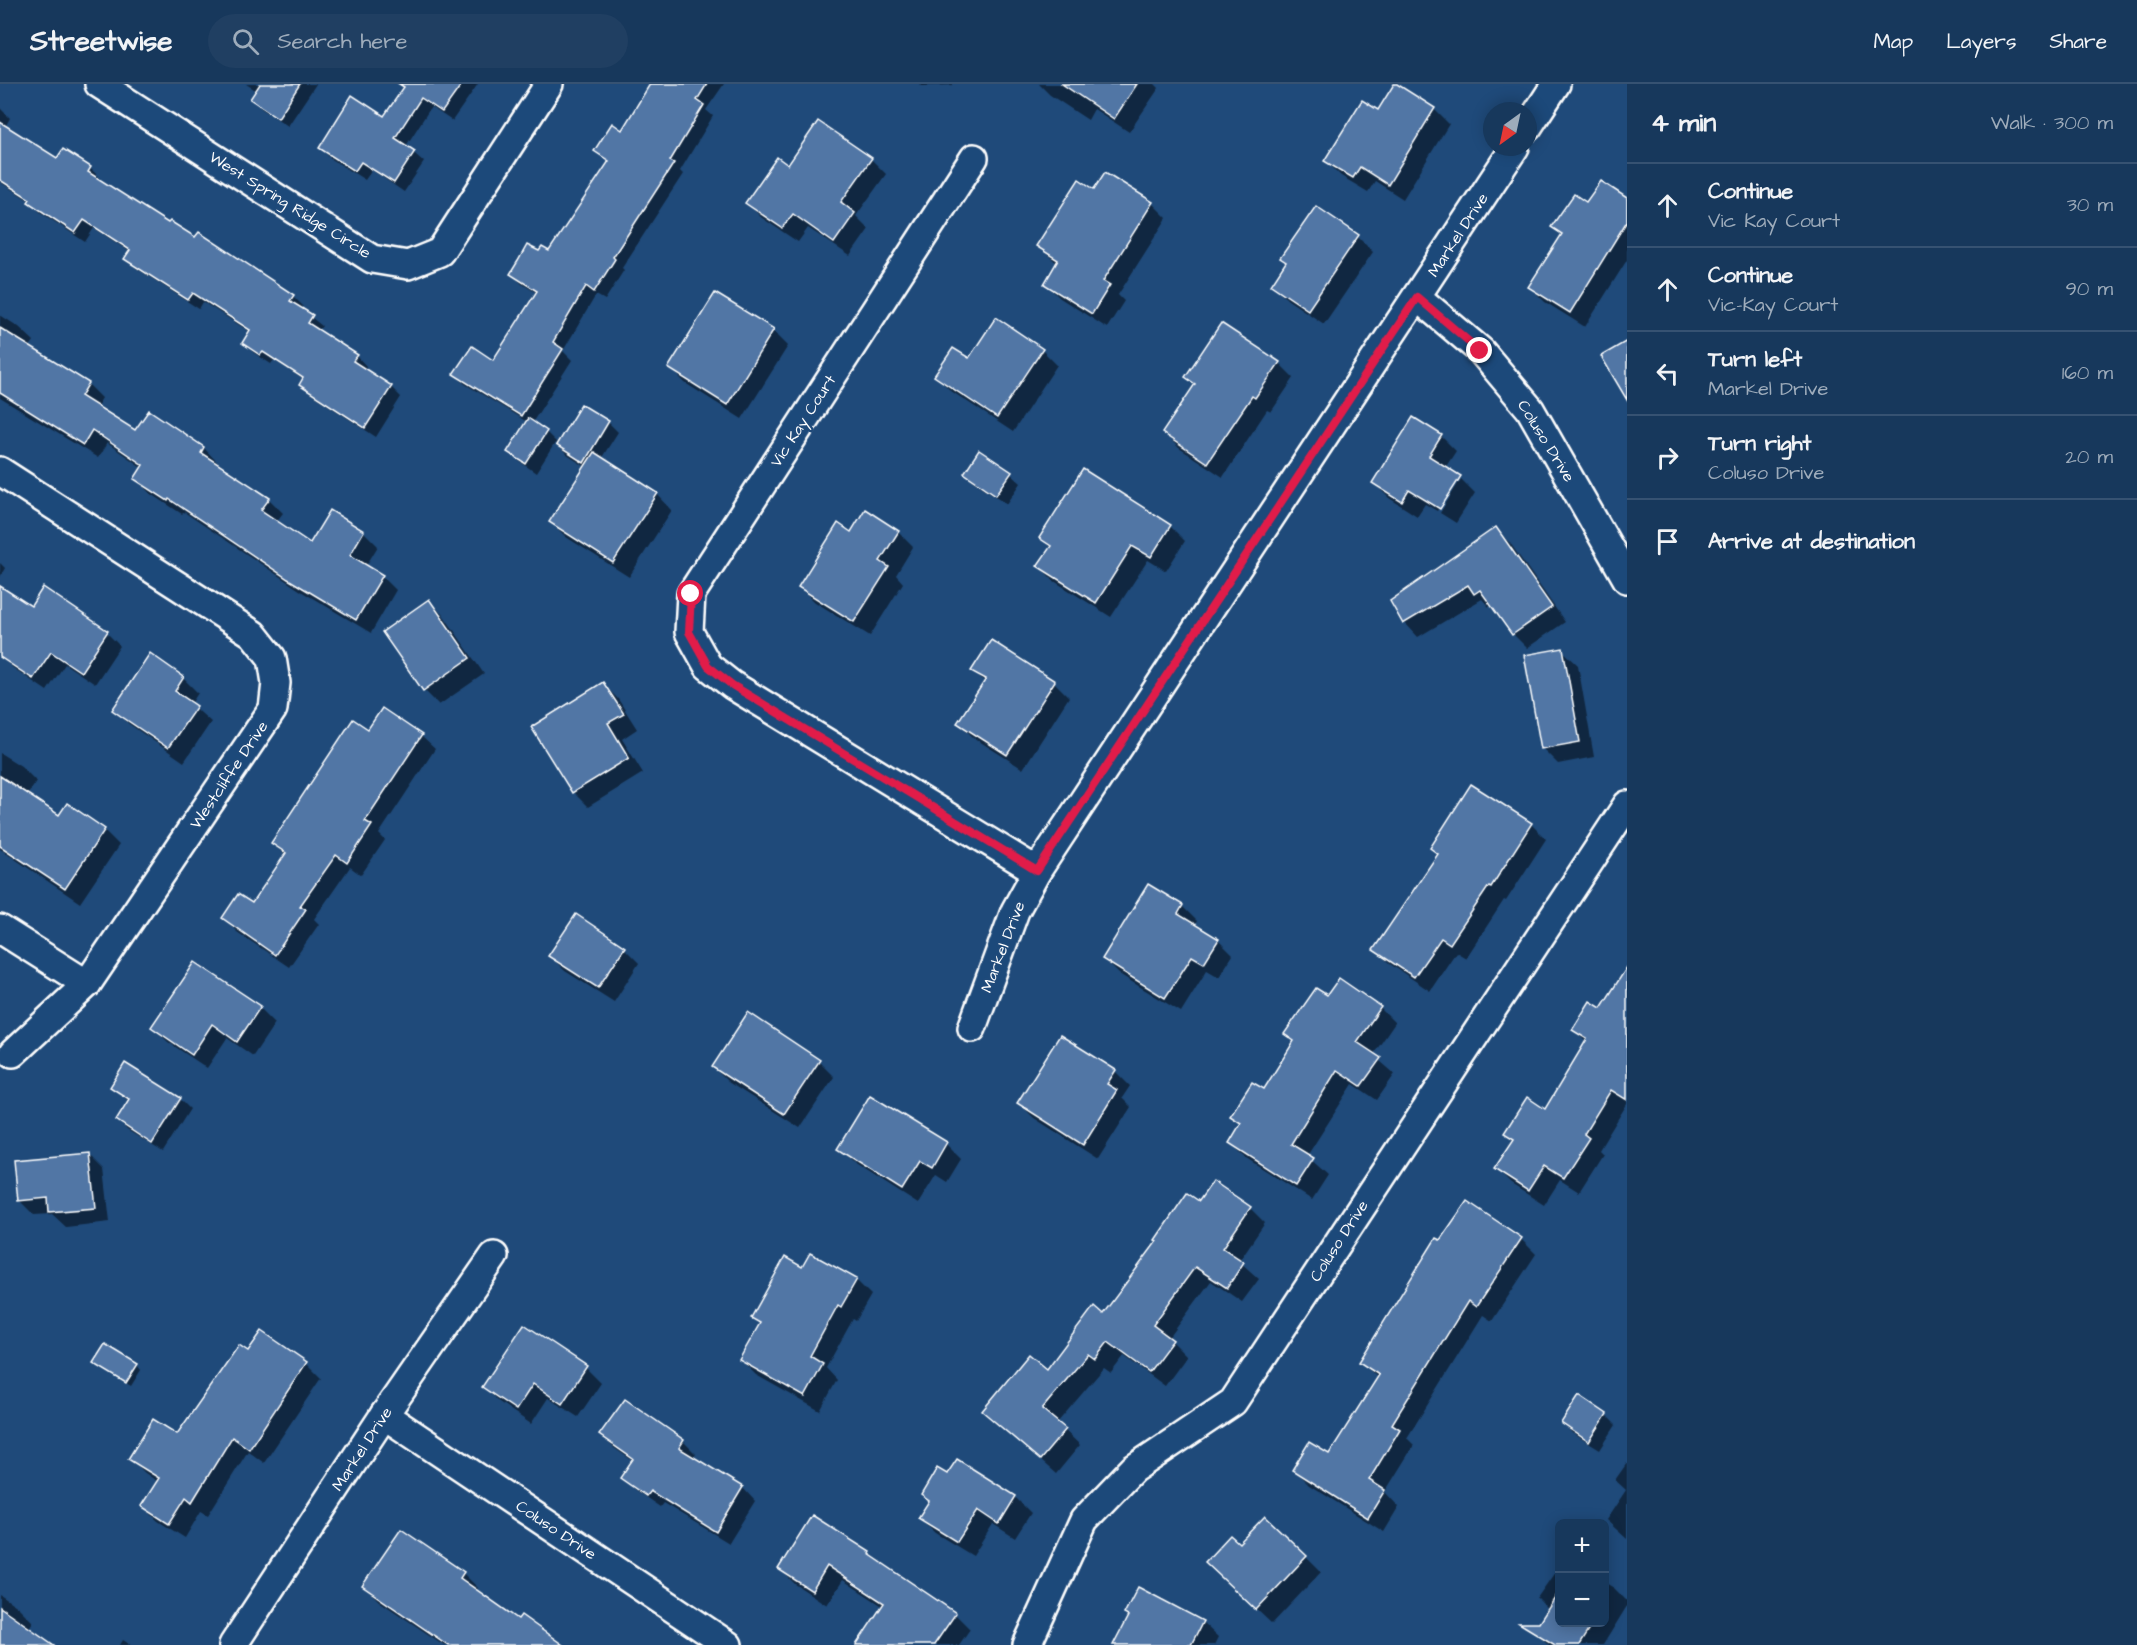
<!DOCTYPE html>
<html lang="en">
<head>
<meta charset="utf-8">
<style>
  body { margin:0; font-family:"Architects Daughter",sans-serif; background:#203f62; color:#f1f3f6 }
  .controls { position:absolute; right:18px; bottom:18px; display:grid; overflow:hidden; border-radius:9px; box-shadow:0 3px 15px #0003 }
  .controls button { width:54px; height:54px; display:grid; place-items:center; padding:0; border:0; border-bottom:2px solid #365272; background:#17385c; color:#f1f3f6; font:30px sans-serif }
  .compass { position:absolute; left:1483px; top:18px; width:54px; height:54px; border-radius:50%; background:#17385c; box-shadow:0 3px 15px #0003; rotate:213deg }
  .stop { position:absolute; width:18px; height:18px; margin:-14px; border:4px solid #e11d48; border-radius:50%; background:#fff }
  .stop.end { background:#e11d48; border-color:#fff; box-shadow:0 2px 6px #0008 }
  .list { margin:0; padding:0; list-style:none }
  h2 { display:flex; justify-content:space-between; align-items:center; height:78px; margin:0; padding:0 24px; font-size:26px }
  h2 small { font-size:20px; font-weight:400; color:#9eacbb }
  .list li { display:grid; grid-template-columns:39px 1fr auto; gap:18px; align-items:center; box-sizing:border-box; height:84px; padding:0 24px; border-top:2px solid #365272 }
  .list b { display:block; font-size:22px; white-space:nowrap }
  .list p { margin:0; font-size:20px; white-space:nowrap; color:#9eacbb }
  .list em { font-size:20px; font-style:normal; color:#9eacbb }
  .icon { flex:none; width:33px; height:33px; fill:none; stroke:currentColor; stroke-width:2; stroke-linecap:round; stroke-linejoin:round }
  .map { position:relative; flex:none; width:1627px; height:1561px; overflow:hidden }
  header { display:flex; align-items:center; gap:36px; box-sizing:border-box; height:84px; padding:0 30px; background:#17385c; border-bottom:2px solid #365272 }
  header strong { font-size:28px }
  nav { display:flex; gap:33px; margin-inline-start:auto; font-size:21px }
  .search { width:420px; height:54px; background:#203f62; display:flex; align-items:center; gap:15px; box-sizing:border-box; padding:0 21px; border-radius:33px; color:#9eacbb; font-size:22px }
  main { display:flex }
  aside { flex:1; background:#17385c }
  .map>svg:first-child { display:block }
</style>
</head>
<body>
<header>
<strong>Streetwise</strong>
<div class="search"><svg class="icon" aria-label="search" viewBox="0 0 24 24"><circle cx="10" cy="10" r="6"/><path d="M15 15l6 6"/></svg>Search here</div>
<nav><a>Map</a><a>Layers</a><a>Share</a></nav>
</header>
<main>
<div class="map">
<svg width="1627" height="1561" viewBox="0 0 1627 1561">
  <rect width="100%" height="100%" fill="#1f4a7a"/>
  <filter id="ink" filterUnits="userSpaceOnUse"><feTurbulence type="fractalNoise" baseFrequency=".0167" numOctaves="2"/><feDisplacementMap in="SourceGraphic" scale="12" xChannelSelector="R" yChannelSelector="G"/><feConvolveMatrix kernelMatrix="1 2 1 2 8 2 1 2 1" color-interpolation-filters="sRGB"/></filter>
  <g filter="url(#ink)">
    <g fill="#0007">
      <polygon points="246,0 316,0 288,42 262,25 252,15 257,7"/>
      <polygon points="408,0 478,0 452,37 431,23 406,62 424,78 404,108 372,86 365,96 330,74 321,64 385,34"/>
      <polygon points="651,0 724,0 706,26 713,32 680,87 683,90 622,184 624,186 605,216 596,211 563,267 572,276 532,339 546,348 558,360 608,338 618,348 601,375 657,410 672,426 629,493 566,453 551,438 586,383 567,371 555,359 536,389 519,377 509,368 527,338 465,300 455,290 493,278 537,209 522,200 512,190 539,169 549,169 610,79 596,67 623,48"/>
      <polygon points="919,0 953,0 953,1 921,2"/>
      <polygon points="1039,0 1155,0 1159,4 1129,48 1094,25 1088,36 1050,11"/>
      <polygon points="0,24 10,34 5,43 57,76 90,84 100,94 98,96 169,141 293,212 303,222 301,225 322,242 318,247 357,272 366,282 364,286 391,303 401,313 376,353 311,310 301,301 304,296 274,276 271,280 254,269 244,259 250,248 203,218 199,225 136,184 126,174 130,168 94,144 85,158 40,128 30,117 0,98"/>
      <polygon points="1434,25 1449,40 1403,115 1375,97 1368,108 1341,92 1326,77 1378,28"/>
      <polygon points="871,75 886,90 856,132 869,145 850,172 808,144 798,158 762,134 747,119 788,83"/>
      <polygon points="1094,107 1152,119 1167,134 1118,211 1124,217 1107,244 1060,214 1045,199 1058,180 1038,162"/>
      <polygon points="1627,115 1627,176 1585,243 1545,218 1530,203 1563,152 1553,143 1587,120"/>
      <polygon points="1316,124 1358,153 1373,168 1324,240 1288,216 1273,201 1287,179"/>
      <polygon points="0,231 19,243 34,257 29,264 88,300 102,314 96,324 136,348 149,328 204,364 218,379 216,381 269,415 283,429 276,438 310,461 331,428 364,448 378,462 366,482 382,492 396,506 371,549 304,509 184,428 182,430 150,409 136,395 143,384 107,359 98,374 0,314"/>
      <polygon points="997,236 1042,266 1057,281 1013,348 951,307 936,292 969,276"/>
      <polygon points="773,247 788,262 742,335 685,299 670,283"/>
      <polygon points="1279,279 1294,294 1271,328 1267,326 1223,393 1179,364 1164,349 1195,301 1187,293"/>
      <polygon points="1441,352 1456,367 1445,384 1460,394 1475,409 1456,439 1440,429 1461,395 1458,395 1437,427 1425,420 1417,432 1389,414 1374,399"/>
      <polygon points="966,389 1011,390 1021,399 1007,420 975,398"/>
      <polygon points="1170,442 1185,457 1166,487 1148,476 1111,533 1054,497 1039,482 1051,464 1041,454"/>
      <polygon points="1496,445 1510,459 1565,538 1527,564 1513,550 1492,520 1489,523 1482,515 1418,553 1405,539 1392,518"/>
      <polygon points="898,448 913,463 896,491 903,499 870,552 815,518 800,503 851,450"/>
      <polygon points="0,479 5,484 0,493"/>
      <polygon points="0,504 31,524 44,505 107,549 120,562 95,600 65,580 47,607 13,584 0,572"/>
      <polygon points="429,517 444,532 484,590 439,621 424,606 384,548"/>
      <polygon points="1562,566 1578,581 1594,673 1558,680 1543,665"/>
      <polygon points="973,586 1054,598 1069,613 1023,685 974,654 959,639 985,598"/>
      <polygon points="183,594 198,609 191,620 211,638 184,678 129,640 114,625"/>
      <polygon points="603,600 618,615 637,645 622,655 643,689 588,723 573,708 533,644"/>
      <polygon points="369,647 421,652 435,665 379,750 385,756 361,791 350,783 314,835 319,840 289,883 237,848 224,834 252,821 286,772 273,759"/>
      <polygon points="0,669 21,682 36,697 27,712 59,734 68,721 104,746 119,761 80,819 0,765"/>
      <polygon points="1531,740 1546,755 1506,817 1504,816 1466,874 1456,868 1430,907 1390,880 1375,865 1439,771 1432,764"/>
      <polygon points="1182,822 1197,837 1194,842 1218,856 1233,871 1219,893 1207,886 1181,928 1119,890 1104,875"/>
      <polygon points="576,832 624,864 639,879 614,918 565,887 550,872"/>
      <polygon points="195,880 260,924 275,939 253,972 227,954 207,984 168,958 153,943"/>
      <polygon points="1627,886 1627,1020 1599,1066 1603,1070 1579,1108 1560,1096 1544,1121 1511,1100 1496,1085 1514,1057 1506,1049 1545,1027 1587,959 1574,946 1601,926"/>
      <polygon points="1327,913 1380,924 1395,939 1373,971 1395,990 1377,1016 1353,1000 1307,1072 1328,1091 1312,1116 1246,1074 1231,1059 1242,1041 1232,1032 1265,1007 1295,959 1286,950"/>
      <polygon points="748,930 819,978 834,993 800,1044 728,998 713,983"/>
      <polygon points="126,981 180,1015 190,1025 163,1068 127,1046 118,1036 130,1018 111,1003"/>
      <polygon points="1115,987 1130,1002 1122,1014 1131,1023 1098,1075 1034,1034 1019,1019"/>
      <polygon points="871,1013 946,1060 961,1075 947,1098 936,1091 918,1120 854,1079 839,1064"/>
      <polygon points="89,1070 104,1085 110,1138 66,1143 52,1130 34,1131 19,1116"/>
      <polygon points="1213,1099 1250,1124 1265,1139 1239,1177 1259,1195 1242,1218 1211,1197 1169,1254 1187,1272 1165,1302 1124,1272 1111,1289 1104,1284 1057,1339 1080,1361 1056,1390 984,1327 1047,1288 1104,1232 1199,1119"/>
      <polygon points="1467,1119 1521,1155 1536,1170 1492,1237 1483,1231 1407,1354 1414,1361 1385,1408 1399,1423 1384,1448 1309,1401 1294,1386 1330,1373 1378,1294 1361,1278"/>
      <polygon points="803,1185 856,1196 871,1211 856,1237 853,1235 826,1284 837,1296 820,1327 756,1291 741,1276 761,1241 752,1233"/>
      <polygon points="306,1279 321,1294 264,1379 248,1367 208,1431 201,1427 185,1454 158,1437 143,1422 158,1398 145,1389 130,1374 178,1353"/>
      <polygon points="137,1281 141,1286 131,1302 99,1283"/>
      <polygon points="586,1284 601,1299 578,1333 548,1314 531,1340 499,1318 484,1303"/>
      <polygon points="625,1317 683,1357 696,1370 693,1374 743,1404 755,1417 729,1459 663,1419 660,1423 635,1406 622,1393 633,1377 614,1364 601,1351"/>
      <polygon points="1606,1331 1616,1341 1600,1366 1572,1349 1563,1339"/>
      <polygon points="957,1377 1016,1414 1031,1429 1015,1454 993,1440 973,1472 935,1449 920,1434 930,1418 923,1411 947,1392"/>
      <polygon points="1627,1379 1627,1455 1606,1436 1626,1406 1615,1396"/>
      <polygon points="402,1447 463,1489 478,1504 476,1507 518,1537 560,1561 444,1561 379,1517 364,1502"/>
      <polygon points="869,1469 878,1478 955,1530 970,1545 959,1561 865,1561 884,1523 843,1496 827,1521 795,1500 780,1485"/>
      <polygon points="1306,1473 1321,1488 1272,1540 1222,1493"/>
      <polygon points="1560,1481 1560,1538 1604,1538 1604,1498 1614,1504 1627,1517 1627,1522 1603,1561 1549,1561 1535,1547 1549,1526 1537,1514"/>
      <polygon points="1139,1505 1202,1538 1218,1553 1214,1561 1115,1561 1130,1533"/>
      <polygon points="0,1511 18,1523 33,1538 28,1545 51,1561 0,1561"/>
      <polygon points="123,1556 131,1561 120,1561"/>
    </g>
    <g fill="#5176a5" stroke="#fff" stroke-width="1.5">
      <polygon points="260,0 300,0 278,34 250,15"/>
      <polygon points="399,0 462,0 442,28 421,14 395,54 415,67 394,99 361,78 355,87 319,64 352,11 384,32 404,3"/>
      <polygon points="650,0 707,0 697,16 704,21 670,77 674,79 613,173 615,175 594,208 586,202 553,258 563,265 521,332 453,290 472,262 493,276 537,207 510,190 518,177 527,161 539,167 542,163 549,167 609,77 594,67 612,39 622,46"/>
      <polygon points="1062,0 1137,0 1114,35"/>
      <polygon points="1394,0 1397,0 1435,24 1388,101 1360,83 1353,94 1324,77 1362,16 1378,26"/>
      <polygon points="818,37 872,74 841,118 855,129 834,159 793,130 782,144 745,119 777,73 788,81"/>
      <polygon points="0,38 57,74 63,65 91,83 88,88 168,139 170,137 195,153 199,148 294,211 290,217 313,231 308,239 358,271 353,277 392,302 365,344 299,301 303,294 263,268 260,271 242,259 250,246 193,209 188,216 124,175 130,166 84,136 75,149 28,118 30,115 0,96"/>
      <polygon points="1105,88 1153,118 1103,197 1110,201 1092,230 1044,200 1058,176 1036,162 1079,95 1094,105"/>
      <polygon points="1601,97 1627,114 1627,137 1570,229 1528,203 1562,150 1551,143 1574,110 1586,118"/>
      <polygon points="1316,122 1359,151 1308,226 1271,201 1286,178 1280,174"/>
      <polygon points="715,209 774,245 727,321 668,284"/>
      <polygon points="996,233 1043,265 997,334 934,292 953,264 969,274"/>
      <polygon points="1221,239 1280,278 1255,314 1252,312 1207,379 1162,349 1195,300 1185,293"/>
      <polygon points="0,244 89,299 81,312 135,346 149,326 204,363 201,369 270,414 261,426 310,459 330,426 364,447 350,471 383,491 356,536 288,495 169,415 168,417 134,395 143,381 92,346 83,361 0,309"/>
      <polygon points="1627,257 1627,316 1601,272"/>
      <polygon points="581,320 609,337 584,379 556,361"/>
      <polygon points="1413,333 1442,351 1429,372 1461,392 1440,425 1409,406 1402,418 1372,399"/>
      <polygon points="528,334 547,347 526,380 507,368"/>
      <polygon points="979,366 1012,388 996,411 964,389"/>
      <polygon points="594,368 658,409 613,479 549,438"/>
      <polygon points="1083,385 1171,441 1151,473 1132,462 1096,519 1037,482 1051,462 1039,454"/>
      <polygon points="865,425 899,447 880,477 889,483 854,538 798,503 838,439 851,448"/>
      <polygon points="1496,443 1552,523 1512,551 1480,506 1474,510 1468,501 1403,540 1390,517"/>
      <polygon points="0,502 31,522 43,503 108,547 81,588 51,568 33,595 0,573"/>
      <polygon points="429,515 470,574 423,607 382,548"/>
      <polygon points="991,556 1055,597 1007,671 957,639 986,595 971,587"/>
      <polygon points="1563,564 1580,658 1541,665 1524,571"/>
      <polygon points="150,569 184,593 175,607 197,622 168,664 112,626"/>
      <polygon points="603,598 624,630 608,639 629,674 572,709 531,643"/>
      <polygon points="382,624 422,651 365,737 372,741 347,779 336,771 300,822 306,825 275,871 222,834 238,810 252,819 286,769 271,759 353,635 368,645"/>
      <polygon points="0,692 59,731 67,719 105,745 65,805 0,762"/>
      <polygon points="1471,700 1532,739 1491,803 1489,802 1450,860 1441,854 1414,893 1373,866 1438,770 1430,764"/>
      <polygon points="1148,800 1183,821 1178,830 1219,855 1204,879 1192,872 1165,914 1102,875"/>
      <polygon points="576,830 625,863 598,904 548,872"/>
      <polygon points="195,878 261,922 237,958 212,940 192,971 151,943"/>
      <polygon points="1627,883 1627,1016 1611,1006 1584,1050 1589,1054 1563,1094 1544,1082 1528,1107 1494,1085 1514,1055 1504,1049 1527,1013 1545,1025 1587,955 1572,946 1590,917 1601,924"/>
      <polygon points="1339,894 1381,923 1357,958 1381,974 1361,1002 1337,986 1291,1060 1314,1074 1296,1102 1229,1059 1241,1039 1230,1032 1252,998 1264,1005 1294,957 1284,950 1316,904 1327,911"/>
      <polygon points="748,928 820,976 784,1030 712,983"/>
      <polygon points="1060,951 1116,986 1107,1000 1117,1006 1083,1061 1017,1019"/>
      <polygon points="125,979 181,1014 152,1060 116,1036 129,1015 110,1003"/>
      <polygon points="870,1011 947,1058 932,1084 920,1077 902,1106 837,1065"/>
      <polygon points="90,1069 96,1124 49,1128 48,1114 18,1117 14,1076"/>
      <polygon points="1213,1097 1251,1123 1223,1164 1244,1178 1227,1204 1195,1183 1153,1241 1173,1256 1149,1288 1108,1258 1095,1275 1088,1270 1042,1325 1066,1345 1040,1376 982,1327 1029,1270 1047,1285 1094,1222 1103,1230 1157,1157 1155,1156 1187,1109 1199,1117"/>
      <polygon points="1467,1117 1522,1154 1476,1223 1468,1217 1392,1340 1400,1345 1369,1396 1385,1406 1368,1434 1292,1386 1309,1358 1329,1370 1379,1291 1359,1278 1436,1154 1440,1156"/>
      <polygon points="810,1169 857,1195 841,1223 838,1221 810,1272 823,1280 805,1313 739,1276 760,1239 751,1234 785,1173 802,1183"/>
      <polygon points="524,1240 587,1282 562,1320 533,1300 516,1326 482,1303"/>
      <polygon points="262,1247 307,1278 249,1365 232,1353 192,1418 186,1413 169,1440 141,1422 159,1394 128,1375 153,1335 177,1350 239,1261 248,1267"/>
      <polygon points="105,1260 138,1280 126,1299 93,1279"/>
      <polygon points="1579,1311 1607,1330 1589,1358 1561,1339"/>
      <polygon points="625,1315 684,1356 679,1364 743,1403 716,1448 650,1407 646,1412 620,1394 633,1375 599,1351"/>
      <polygon points="957,1375 1016,1412 999,1440 978,1426 957,1458 918,1434 929,1417 921,1411 937,1384 947,1390"/>
      <polygon points="812,1431 870,1468 869,1470 956,1529 934,1561 856,1561 884,1519 827,1482 812,1507 778,1485"/>
      <polygon points="1265,1432 1307,1472 1256,1526 1205,1478 1230,1451 1239,1459"/>
      <polygon points="401,1445 464,1488 460,1494 518,1535 521,1531 563,1561 448,1561 362,1502"/>
      <polygon points="1138,1503 1203,1537 1191,1561 1113,1561 1128,1532 1124,1530"/>
      <polygon points="1560,1506 1560,1539 1593,1539 1579,1561 1555,1561 1519,1539 1539,1539"/>
      <polygon points="0,1523 54,1561 0,1561"/>
    </g>
    <g fill="none" stroke-linecap="round" stroke-linejoin="round">
      <g stroke="#fff" stroke-width="32">
        <g id="street">
          <polyline points="99,0 372,175 408,181 440,168 549,0"/>
          <polyline points="1528,43 1556,0"/>
          <polyline points="974,74 691,510 689,548 708,582 732,601 1037,787"/>
          <polyline points="1417,213 1481,267 1530,325 1627,495"/>
          <polyline points="0,387 253,550 272,574 276,599 273,625 87,900 13,969"/>
          <polyline points="0,845 87,900"/>
          <polyline points="972,944 1015,827 1037,787 1515,63"/>
          <polyline points="384,1331 728,1561"/>
          <polyline points="233,1561 384,1331 494,1172"/>
          <polyline points="1027,1561 1084,1436 1133,1385 1233,1318 1627,721"/>
        </g>
      </g>
      <use href="#street" stroke="#1f4a7a" stroke-width="27"/>
    </g>
  </g>
  <g fill="none" stroke-linecap="round" stroke-linejoin="round" filter="url(#ink)">
    <polyline stroke="#e11d48" stroke-width="8" points="691,510 689,548 708,582 732,601 1037,787 1417,213 1480,267"/>
  </g>
  <g text-anchor="middle" dominant-baseline="central" stroke-width="4.5" stroke-linejoin="round" paint-order="stroke">
    <g font-size="16" fill="#fff" stroke="#1f4a7a">
      <text transform="translate(290 121) rotate(32)">West Spring Ridge Circle</text>
      <text transform="translate(1458 151) rotate(-57)">Markel Drive</text>
      <text transform="translate(803 337) rotate(-57)">Vic Kay Court</text>
      <text transform="translate(1546 357) rotate(58)">Coluso Drive</text>
      <text transform="translate(229 691) rotate(-56)">Westcliffe Drive</text>
      <text transform="translate(1003 863) rotate(-69)">Markel Drive</text>
      <text transform="translate(1339 1157) rotate(-57)">Coluso Drive</text>
      <text transform="translate(362 1365) rotate(-57)">Markel Drive</text>
      <text transform="translate(556 1446) rotate(34)">Coluso Drive</text>
    </g>
  </g>
</svg>
<div class="controls">
<button>+</button>
<button>−</button>
</div>
<svg class="compass" viewBox="-18 -18 36 36"><path d="M0-13l5 13h-10z" fill="#e53935"/><path d="M0 13l5-13h-10z" fill="#9eacbb"/></svg>
<div class="stop" style="left:691px;top:510px"></div>
<div class="stop end" style="left:1480px;top:267px"></div>
</div>
<aside>
<h2>4 min<small>Walk · 300 m</small></h2>
<ul class="list">
<li><svg class="icon" aria-label="ahead" viewBox="0 0 24 24"><path d="M12 20V5M6 11l6-6 6 6"/></svg><div><b>Continue</b><p>Vic Kay Court</p></div><em>30 m</em></li>
<li><svg class="icon" aria-label="ahead" viewBox="0 0 24 24"><path d="M12 20V5M6 11l6-6 6 6"/></svg><div><b>Continue</b><p>Vic-Kay Court</p></div><em>90 m</em></li>
<li><svg class="icon" aria-label="left" viewBox="0 0 24 24"><path d="M17 20v-9H6M10 6l-5 5 5 5"/></svg><div><b>Turn left</b><p>Markel Drive</p></div><em>160 m</em></li>
<li><svg class="icon" aria-label="right" viewBox="0 0 24 24"><path d="M7 20v-9h11M14 6l5 5-5 5"/></svg><div><b>Turn right</b><p>Coluso Drive</p></div><em>20 m</em></li>
<li><svg class="icon" aria-label="arrive" viewBox="0 0 24 24"><path d="M6 21V4h12l-3 4 3 4H6"/></svg><div><b>Arrive at destination</b></div></li>
</ul>
</aside>
</main>
</body>
</html>
